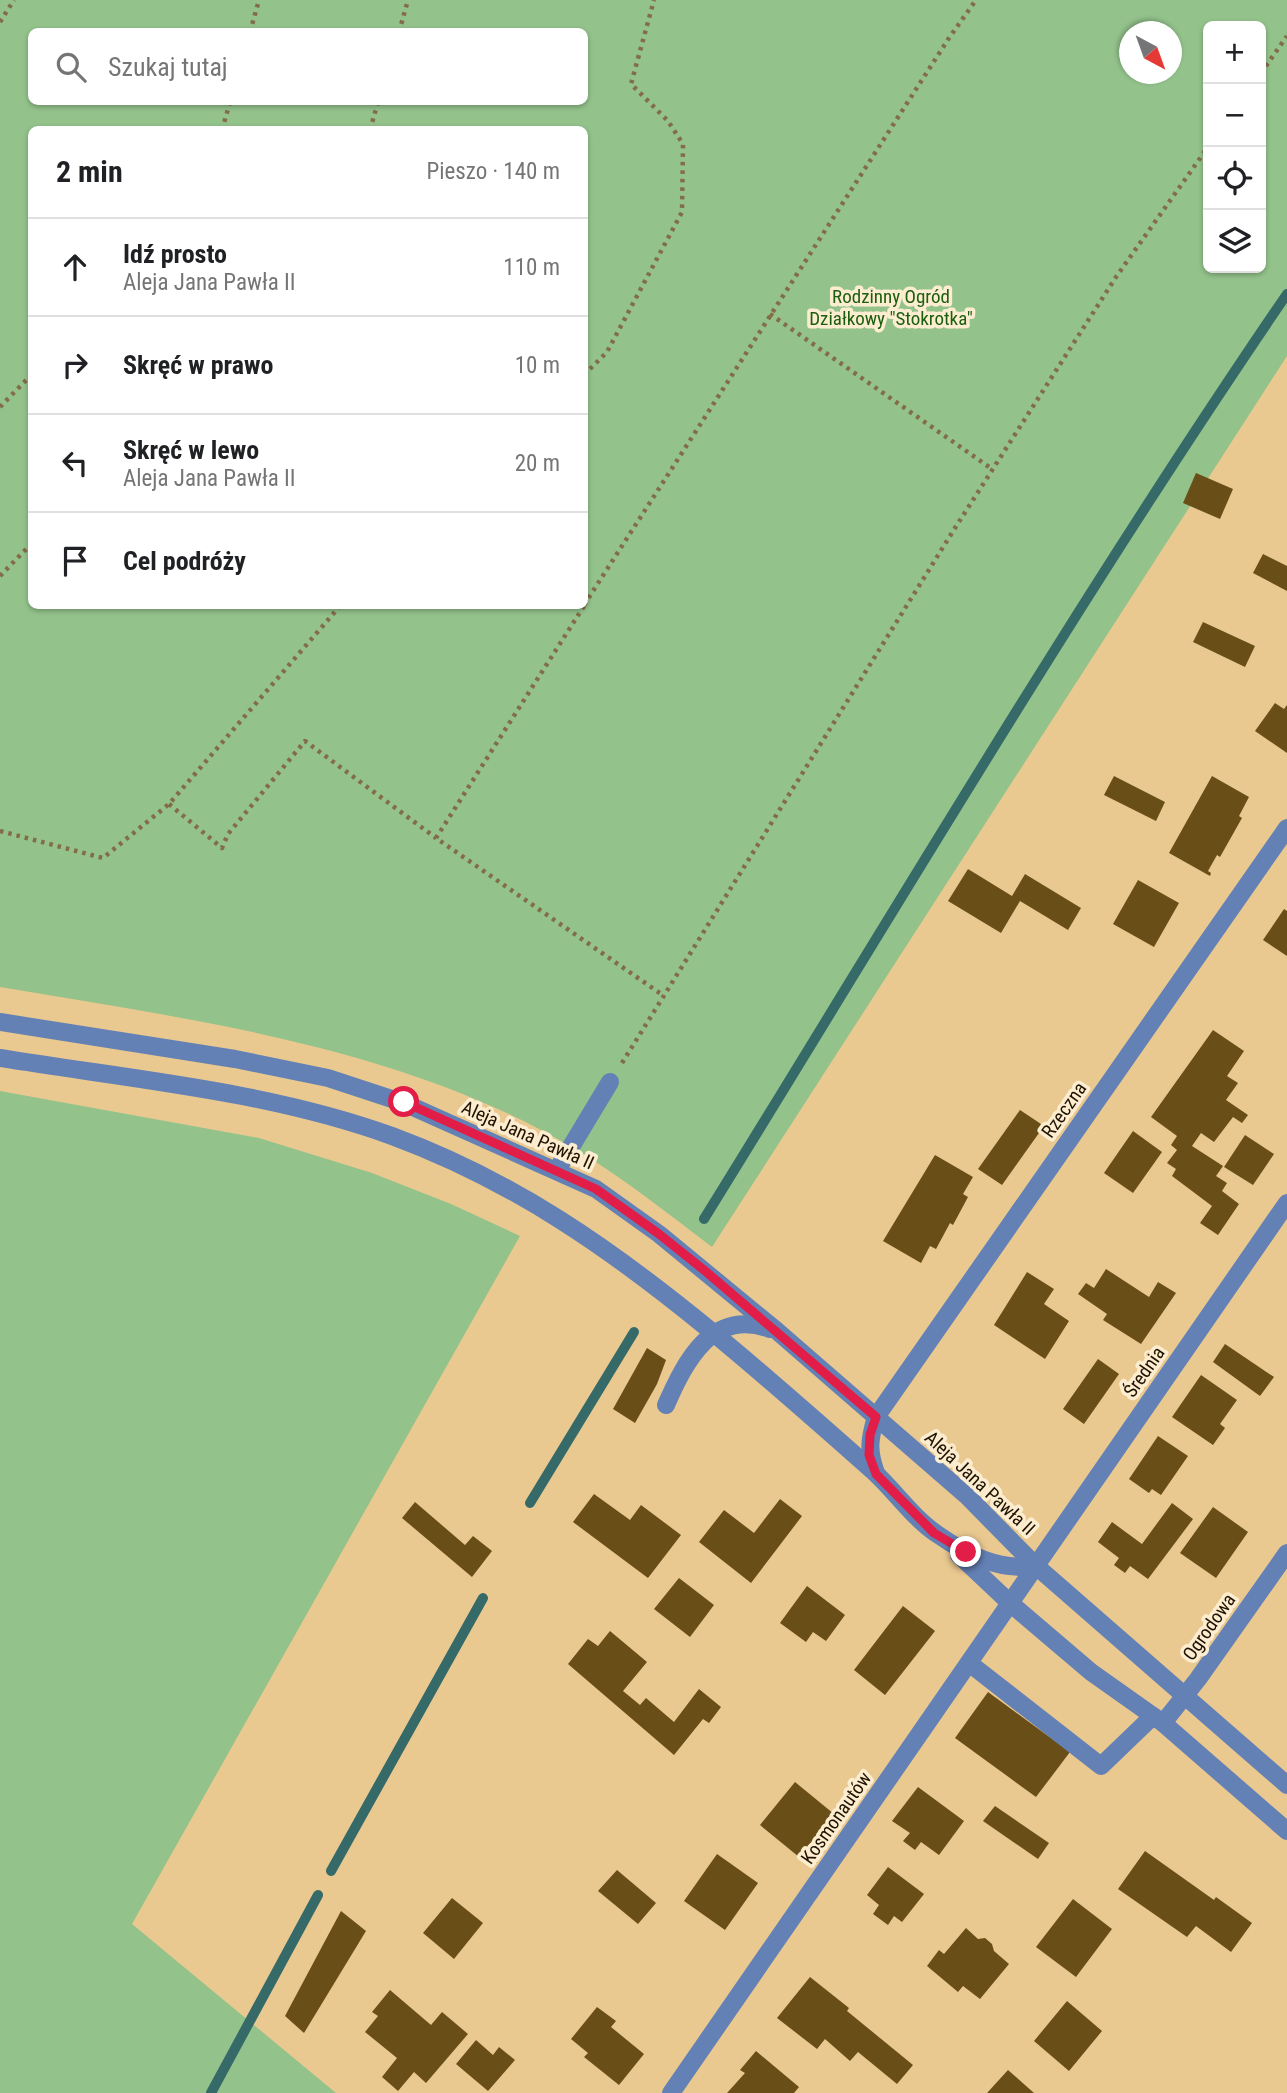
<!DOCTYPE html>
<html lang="pl">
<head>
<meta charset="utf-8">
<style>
  body { margin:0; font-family:"Roboto Condensed",sans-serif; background:#f2f2f2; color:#202124 }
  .controls { position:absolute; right:21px; top:21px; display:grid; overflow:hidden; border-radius:10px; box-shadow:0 2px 5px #0004 }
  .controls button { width:63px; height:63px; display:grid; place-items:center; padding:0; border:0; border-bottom:2px solid #e0e0e0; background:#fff; color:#202124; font:35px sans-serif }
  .compass { position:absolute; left:1119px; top:21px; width:63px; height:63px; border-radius:50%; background:#fff; box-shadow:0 2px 5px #0004; rotate:139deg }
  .stop { position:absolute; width:21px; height:21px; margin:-16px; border:5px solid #e11d48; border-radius:50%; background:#fff }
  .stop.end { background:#e11d48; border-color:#fff; box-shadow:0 2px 7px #0008 }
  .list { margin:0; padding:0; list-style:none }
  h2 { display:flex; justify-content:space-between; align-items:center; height:91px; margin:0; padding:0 28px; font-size:30px }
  h2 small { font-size:23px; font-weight:400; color:#757577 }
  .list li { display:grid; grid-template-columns:46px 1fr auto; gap:21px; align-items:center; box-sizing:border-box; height:98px; padding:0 28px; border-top:2px solid #e0e0e0 }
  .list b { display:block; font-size:26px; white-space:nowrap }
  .list p { margin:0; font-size:23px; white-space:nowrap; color:#757577 }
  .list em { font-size:23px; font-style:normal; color:#757577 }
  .icon { flex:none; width:38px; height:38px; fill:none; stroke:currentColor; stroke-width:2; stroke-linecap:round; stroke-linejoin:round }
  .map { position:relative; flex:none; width:1287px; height:2093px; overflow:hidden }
  .search { position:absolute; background:#fff; box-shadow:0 2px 5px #0004; left:28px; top:28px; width:560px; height:77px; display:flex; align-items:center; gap:18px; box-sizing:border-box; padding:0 24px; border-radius:10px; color:#757577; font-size:26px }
  .panel { position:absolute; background:#fff; box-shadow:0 2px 5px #0004; left:28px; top:126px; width:560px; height:483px; border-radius:10px }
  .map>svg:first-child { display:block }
</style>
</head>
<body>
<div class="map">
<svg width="1287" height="2093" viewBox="0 0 1287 2093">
  <rect width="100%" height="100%" fill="#eac990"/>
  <g fill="#93c28b" fill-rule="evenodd">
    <path d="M0,0h1287v356l-575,891c-55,-42 -109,-85 -171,-117 -165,-87 -359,-112 -541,-143zM1208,26h53v242h-53zM32,32h552v70h-552zM1130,32h42v42h-42zM32,130h552v476h-552z"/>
    <polygon points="0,1091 259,1138 372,1173 451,1204 520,1236 132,1924 336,2093 0,2093"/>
  </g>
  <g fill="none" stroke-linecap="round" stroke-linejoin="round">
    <g stroke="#356a68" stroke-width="10">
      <path d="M704,1219c192,-310 377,-624 583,-925"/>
      <polyline points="530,1503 634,1332"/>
      <polyline points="331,1871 483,1598"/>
      <polyline points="211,2093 318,1895"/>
    </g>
  </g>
  <g fill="#694e18">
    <polygon points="1196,473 1233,489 1220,519 1183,503"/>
    <polygon points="1263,554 1287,566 1287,591 1253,573"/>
    <polygon points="1203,622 1255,646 1245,667 1193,642"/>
    <polygon points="1275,703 1284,709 1287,705 1287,753 1255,731"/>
    <polygon points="1114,776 1165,802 1156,821 1104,795"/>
    <polygon points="1212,776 1249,797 1239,816 1242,818 1220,857 1217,855 1208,871 1211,873 1210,876 1169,853"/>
    <polygon points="968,869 1012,896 1025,874 1081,908 1068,930 1020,901 1001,933 948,901"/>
    <polygon points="1138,880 1179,903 1154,947 1113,924"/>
    <polygon points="1284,909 1287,911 1287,956 1263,940"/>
    <polygon points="1213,1030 1244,1051 1227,1076 1238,1083 1226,1100 1248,1115 1242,1123 1233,1117 1214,1142 1201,1133 1192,1146 1223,1166 1216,1176 1227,1183 1222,1191 1239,1204 1218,1235 1200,1223 1212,1206 1172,1176 1176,1169 1167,1163 1177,1150 1171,1145 1177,1136 1151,1117"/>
    <polygon points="1020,1110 1044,1126 1002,1185 978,1169"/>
    <polygon points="1133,1131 1162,1152 1133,1193 1104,1173"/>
    <polygon points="1245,1135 1274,1154 1253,1185 1224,1167"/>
    <polygon points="935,1155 973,1177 963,1194 968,1197 953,1225 950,1223 936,1249 930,1246 921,1263 883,1241"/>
    <polygon points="1106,1269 1149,1297 1158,1282 1176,1293 1141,1344 1103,1320 1107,1314 1078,1294 1086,1283 1094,1288"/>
    <polygon points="1027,1272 1054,1289 1044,1304 1069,1321 1045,1359 994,1325"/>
    <polygon points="1225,1344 1274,1377 1260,1396 1213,1362"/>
    <polygon points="647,1348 666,1360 657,1384 635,1423 613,1409"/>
    <polygon points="1098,1359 1119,1374 1084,1424 1063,1409"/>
    <polygon points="1201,1375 1237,1400 1220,1424 1225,1428 1213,1445 1172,1417"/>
    <polygon points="1158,1436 1188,1456 1161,1495 1152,1489 1149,1493 1129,1479"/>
    <polygon points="594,1494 630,1520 641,1505 681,1535 648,1578 573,1522"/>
    <polygon points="780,1499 802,1516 751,1583 699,1542 724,1510 754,1533"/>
    <polygon points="415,1502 465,1545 473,1536 492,1551 472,1577 402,1518"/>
    <polygon points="1172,1503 1193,1519 1148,1579 1130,1566 1125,1573 1114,1565 1119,1558 1098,1542 1112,1522 1142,1544"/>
    <polygon points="1213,1507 1248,1532 1216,1578 1180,1553"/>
    <polygon points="679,1578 714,1605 690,1637 654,1609"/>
    <polygon points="807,1586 845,1615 826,1641 813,1632 806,1642 780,1623"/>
    <polygon points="903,1606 935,1631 885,1695 854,1670"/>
    <polygon points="610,1631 647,1662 623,1691 640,1705 646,1698 674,1722 699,1689 721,1707 709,1723 703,1719 674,1755 568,1664 588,1639 598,1646"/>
    <polygon points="988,1692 1070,1752 1036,1797 955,1738"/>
    <polygon points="795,1782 834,1814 799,1857 760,1825"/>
    <polygon points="918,1787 964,1821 939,1855 921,1842 915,1850 903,1841 910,1833 892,1821"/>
    <polygon points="995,1806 1049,1843 1038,1859 983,1821"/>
    <polygon points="1145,1851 1214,1900 1216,1897 1252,1923 1231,1952 1196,1926 1187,1937 1118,1889"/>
    <polygon points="717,1854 758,1883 725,1930 684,1901"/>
    <polygon points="888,1867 924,1894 902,1922 894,1916 888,1925 873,1914 879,1905 867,1895"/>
    <polygon points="617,1870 656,1903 638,1924 598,1891"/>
    <polygon points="452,1898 483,1923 454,1959 423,1933"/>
    <polygon points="1073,1899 1112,1929 1076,1977 1036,1947"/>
    <polygon points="341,1911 366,1931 304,2033 285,2016"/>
    <polygon points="966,1928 978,1939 985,1938 992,1944 994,1951 1009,1964 980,1999 963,1986 958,1992 927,1966 939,1950 944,1954"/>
    <polygon points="810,1977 849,2008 847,2011 913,2065 897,2084 858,2052 850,2061 825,2039 817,2049 777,2018"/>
    <polygon points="390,1990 431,2025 442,2012 468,2034 426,2083 414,2072 398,2091 382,2077 397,2058 365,2032 378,2016 372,2012"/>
    <polygon points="1067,2001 1102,2031 1069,2071 1034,2041"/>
    <polygon points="597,2007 616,2021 611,2027 644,2054 619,2085 584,2057 588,2053 571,2039"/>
    <polygon points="476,2040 493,2055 499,2047 515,2060 488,2091 456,2064"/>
    <polygon points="756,2051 799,2087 794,2093 727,2093 745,2073 740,2070"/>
    <polygon points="1008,2070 1034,2093 987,2093"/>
  </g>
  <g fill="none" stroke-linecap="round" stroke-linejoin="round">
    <g stroke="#836d47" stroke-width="4.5" stroke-dasharray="3.5 5" stroke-linecap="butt">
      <polyline points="0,22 14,0"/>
      <polyline points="250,32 259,0"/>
      <polyline points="399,32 408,0"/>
      <polyline points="1261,73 1287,36"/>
      <polyline points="222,130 230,102"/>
      <polyline points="370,130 378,102"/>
      <polyline points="770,314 992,469"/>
      <polyline points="584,375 607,352 682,212 683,144 668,121 631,84 654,0"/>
      <polyline points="0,407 32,374"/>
      <polyline points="0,576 32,543"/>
      <polyline points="584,605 949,38 976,0"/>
      <polyline points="584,606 436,838 664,996"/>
      <polyline points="169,804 222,848 228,834 305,741 436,838"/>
      <polyline points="0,831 103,858 169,804 340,606"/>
      <polyline points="622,1063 955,528 1116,277 1208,147"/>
    </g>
    <g stroke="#6481b5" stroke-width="18">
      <polyline points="0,1022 235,1059 328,1078 404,1103 596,1189 659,1234 777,1331 967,1496 1036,1566 1287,1785"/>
      <path d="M0,1058c129,21 268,33 392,78 122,45 219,113 319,195 55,45 109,93 162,140 22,20 40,47 64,63 30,21 62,37 99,32"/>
      <polyline points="557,1170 610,1082"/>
      <path d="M666,1405c20,-45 46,-97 104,-76"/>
      <path d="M876,1473c-8,-22 -7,-33 0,-56l411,-589"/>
      <polyline points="959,1555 1010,1603 1091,1672 1163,1723 1287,1831"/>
      <polyline points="969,1663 1101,1766 1153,1716"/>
      <polyline points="1163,1723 1198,1679 1287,1553"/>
      <polyline points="671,2093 1287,1203"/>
    </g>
  </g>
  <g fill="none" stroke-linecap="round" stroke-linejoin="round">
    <polyline stroke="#e11d48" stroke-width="9" points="404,1102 596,1189 659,1234 704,1270 876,1417 870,1435 869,1455 876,1474 934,1533 966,1552"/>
  </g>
  <g text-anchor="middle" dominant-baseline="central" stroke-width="7" stroke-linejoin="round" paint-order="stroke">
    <g font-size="19" fill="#1a5e0f" stroke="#fdedd0">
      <text x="891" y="296">Rodzinny Ogród<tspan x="891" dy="22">Działkowy "Stokrotka"</tspan></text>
    </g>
    <g font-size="19" fill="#1f1300" stroke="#fdedd0">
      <text transform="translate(1064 1110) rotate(-55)">Rzeczna</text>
      <text transform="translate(528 1135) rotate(24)">Aleja Jana Pawła II</text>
      <text transform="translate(1144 1372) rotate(-55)">Średnia</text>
      <text transform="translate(980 1483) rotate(43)">Aleja Jana Pawła II</text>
      <text transform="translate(1209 1627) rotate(-55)">Ogrodowa</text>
      <text transform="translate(836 1818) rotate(-55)">Kosmonautów</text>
    </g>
  </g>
</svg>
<div class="controls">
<button>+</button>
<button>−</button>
<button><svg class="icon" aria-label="locate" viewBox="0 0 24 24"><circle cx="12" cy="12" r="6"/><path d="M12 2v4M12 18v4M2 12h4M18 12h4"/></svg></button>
<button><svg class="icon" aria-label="layers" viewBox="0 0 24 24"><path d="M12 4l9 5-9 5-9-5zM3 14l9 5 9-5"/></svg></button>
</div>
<svg class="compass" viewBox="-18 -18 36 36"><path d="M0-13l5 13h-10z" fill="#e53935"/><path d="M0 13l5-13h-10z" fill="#757577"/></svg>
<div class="stop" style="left:404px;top:1102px"></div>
<div class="stop end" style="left:966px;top:1552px"></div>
<div class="search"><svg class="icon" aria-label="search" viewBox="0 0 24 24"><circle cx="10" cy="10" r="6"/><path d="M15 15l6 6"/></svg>Szukaj tutaj</div>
<section class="panel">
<h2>2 min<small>Pieszo · 140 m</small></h2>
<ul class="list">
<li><svg class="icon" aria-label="ahead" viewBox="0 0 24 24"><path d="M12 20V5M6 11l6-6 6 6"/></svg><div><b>Idź prosto</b><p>Aleja Jana Pawła II</p></div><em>110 m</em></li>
<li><svg class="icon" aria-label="right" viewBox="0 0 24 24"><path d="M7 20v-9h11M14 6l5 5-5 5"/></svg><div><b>Skręć w prawo</b></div><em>10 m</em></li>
<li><svg class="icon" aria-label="left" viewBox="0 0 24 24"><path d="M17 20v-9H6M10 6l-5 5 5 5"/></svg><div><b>Skręć w lewo</b><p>Aleja Jana Pawła II</p></div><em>20 m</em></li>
<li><svg class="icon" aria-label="arrive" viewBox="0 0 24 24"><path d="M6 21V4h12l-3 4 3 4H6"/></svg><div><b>Cel podróży</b></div></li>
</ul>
</section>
</div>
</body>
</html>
